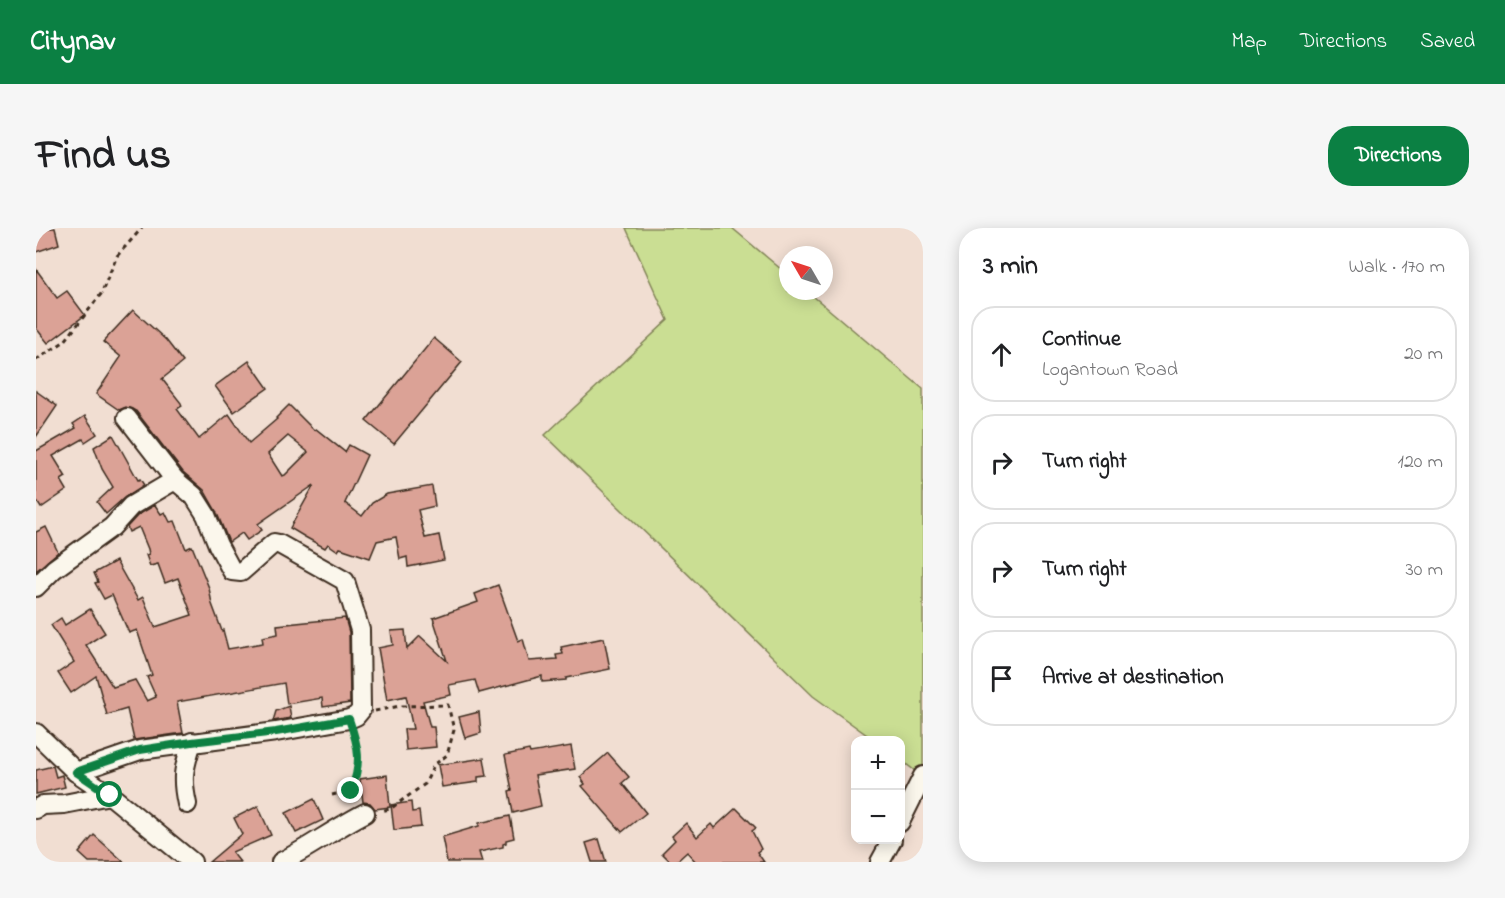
<!DOCTYPE html>
<html lang="en">
<head>
<meta charset="utf-8">
<style>
  body { margin:0; font-family:"Indie Flower",sans-serif; background:#f6f6f6; color:#202124 }
  .controls { position:absolute; right:18px; bottom:18px; display:grid; overflow:hidden; border-radius:12px; box-shadow:0 3px 15px #0003 }
  .controls button { width:54px; height:54px; display:grid; place-items:center; padding:0; border:0; border-bottom:2px solid #e0e0e0; background:#fff; color:#202124; font:30px sans-serif }
  .compass { position:absolute; left:743px; top:18px; width:54px; height:54px; border-radius:50%; background:#fff; box-shadow:0 3px 15px #0003; rotate:309deg }
  .stop { position:absolute; width:18px; height:18px; margin:-14px; border:4px solid #0b8043; border-radius:50%; background:#fff }
  .stop.end { background:#0b8043; border-color:#fff; box-shadow:0 2px 6px #0008 }
  .list { margin:0; padding:0; list-style:none }
  h2 { display:flex; justify-content:space-between; align-items:center; height:78px; margin:0; padding:0 24px; font-size:26px }
  h2 small { font-size:20px; font-weight:400; color:#757577 }
  .list li { display:grid; grid-template-columns:39px 1fr auto; gap:18px; align-items:center; box-sizing:border-box; height:96px; margin:0 12px 12px; padding:0 12px; border:2px solid #e0e0e0; border-radius:24px }
  .list b { display:block; font-size:22px; white-space:nowrap }
  .list p { margin:0; font-size:20px; white-space:nowrap; color:#757577 }
  .list em { font-size:20px; font-style:normal; color:#757577 }
  .icon { flex:none; width:33px; height:33px; fill:none; stroke:currentColor; stroke-width:2; stroke-linecap:round; stroke-linejoin:round }
  .map { position:relative; flex:none; width:887px; height:634px; overflow:hidden; border-radius:24px }
  header { display:flex; align-items:center; gap:36px; box-sizing:border-box; height:84px; padding:0 30px; background:#0b8043; color:#fff }
  header strong { font-size:28px }
  nav { display:flex; gap:33px; margin-inline-start:auto; font-size:21px }
  .intro { display:flex; align-items:center; justify-content:space-between; box-sizing:border-box; height:144px; padding:0 36px }
  h1 { margin:0; font-size:42px }
  .button { padding:15px 27px; border-radius:24px; background:#0b8043; color:#fff; font-size:21px; font-weight:700 }
  main { display:flex; gap:36px; padding:0 36px }
  aside { flex:1; background:#fff; border-radius:24px; box-shadow:0 3px 15px #0003 }
  .map>svg:first-child { display:block }
</style>
</head>
<body>
<header>
<strong>Citynav</strong>
<nav><a>Map</a><a>Directions</a><a>Saved</a></nav>
</header>
<div class="intro"><h1>Find us</h1><a class="button">Directions</a></div>
<main>
<div class="map">
<svg width="887" height="634" viewBox="0 0 887 634">
  <rect width="100%" height="100%" fill="#f1ded2"/>
  <filter id="ink" filterUnits="userSpaceOnUse"><feTurbulence type="fractalNoise" baseFrequency=".0167" numOctaves="2"/><feDisplacementMap in="SourceGraphic" scale="12" xChannelSelector="R" yChannelSelector="G"/><feConvolveMatrix kernelMatrix="1 2 1 2 8 2 1 2 1" color-interpolation-filters="sRGB"/></filter>
  <g filter="url(#ink)">
    <polygon fill="#cade93" stroke="#828458" stroke-width="1.5" points="590,0 696,0 752,47 752,63 771,63 887,161 887,549 865,532 864,512 838,512 777,468 509,207 632,92"/>
    <g fill="#dba296" stroke="#3b2a1e" stroke-width="1.5" fill-rule="evenodd">
      <polygon points="0,0 19,0 23,16 0,24"/>
      <polygon points="0,41 21,70 31,63 49,87 12,115 0,100"/>
      <path d="M97,82l33,30 17,22 -21,17 19,24 1,3 -5,3 22,30 30,-25 20,29 28,-24 -1,-1 13,-13 25,25 2,-1 29,23 4,-7 18,10 -22,48 17,13 10,-13 15,-9 45,-8 3,20 -17,4 7,28 14,-3 5,25 -36,7 -1,-10 -7,2 -4,-22 -19,4 -7,17 -30,-10 -2,3 -10,-7 -3,4 -20,-11 -15,-9 24,-43 -56,39 4,6 -15,10 -5,-7 -13,9 -13,-31 -12,-21 -21,-18 -47,-61 -10,-4 -7,3 -23,-16 25,-37 -18,-15zM252,208l20,16 -23,23 -3,1 -14,-22z"/>
      <polygon points="398,110 426,134 358,216 330,193"/>
      <polygon points="213,133 232,160 198,184 179,158"/>
      <polygon points="0,163 21,178 0,209"/>
      <polygon points="49,188 61,206 49,214 47,211 17,228 30,249 25,252 31,262 5,280 0,272 0,223 40,200 37,196"/>
      <polygon points="77,207 102,252 104,251 108,257 89,269 70,286 61,274 77,259 66,241 58,219"/>
      <polygon points="119,277 125,286 129,284 134,294 139,293 150,321 156,318 173,360 176,376 186,403 187,402 192,421 227,415 226,409 242,406 241,397 309,390 313,404 314,475 287,479 286,470 251,476 248,455 141,474 147,505 98,512 91,481 71,487 60,448 35,465 22,445 38,434 15,397 25,390 29,397 54,381 69,405 50,417 77,459 99,452 111,473 120,469 111,449 116,447 101,402 93,405 76,367 68,371 59,355 62,354 58,345 80,333 102,372 107,369 119,399 156,387 142,350 129,355 122,336 114,338 110,327 113,326 112,321 103,299 93,304 91,299 102,287"/>
      <polygon points="10,299 22,324 0,343 0,304"/>
      <polygon points="462,357 482,413 487,411 493,433 521,431 520,427 527,426 525,419 568,410 574,441 530,450 530,452 506,454 506,448 443,465 439,452 413,457 415,467 387,473 394,499 398,499 400,519 370,522 368,501 377,501 370,468 351,472 342,420 357,417 355,403 369,402 371,421 384,408 411,433 397,390 442,374 439,366"/>
      <polygon points="253,478 255,490 237,493 240,483"/>
      <polygon points="443,484 445,505 429,510 423,489"/>
      <polygon points="535,518 539,541 499,547 505,578 477,585 473,563 476,562 469,527 493,522 494,525"/>
      <polygon points="572,525 593,549 586,555 610,585 586,604 546,558 549,556 544,549"/>
      <polygon points="448,530 451,548 442,549 442,554 406,559 402,537"/>
      <polygon points="17,538 20,549 26,547 29,559 0,566 0,542"/>
      <polygon points="351,547 354,579 339,581 334,575 327,574 324,551"/>
      <polygon points="278,571 287,592 260,605 250,585"/>
      <polygon points="375,574 376,584 383,583 385,599 358,602 355,577"/>
      <polygon points="222,578 235,607 196,624 204,634 173,634 206,606 198,590"/>
      <polygon points="700,580 720,600 716,603 725,621 721,624 728,634 660,634 651,624 640,634 635,634 626,625 639,612 636,608 650,595 661,609 675,596 678,600"/>
      <polygon points="474,588 478,610 470,612 470,615 467,616 467,619 443,624 446,634 411,634 406,609 443,598 443,595"/>
      <polygon points="58,607 88,634 53,634 43,625"/>
      <polygon points="563,611 570,634 556,634 550,615"/>
    </g>
    <g fill="none" stroke-linecap="round" stroke-linejoin="round">
      <g stroke="#3b2a1e" stroke-width="22">
        <g id="minor">
          <polyline points="0,359 18,341 76,299 95,278 139,252"/>
          <polyline points="0,505 40,544 74,567 156,634"/>
          <polyline points="40,544 104,522 240,504 313,491 320,488 325,482 324,402 309,353 243,316 238,315 205,344 196,343 182,317 170,287 158,268 139,252 91,190"/>
          <path d="M151,576c-6,-27 -3,-36 5,-62"/>
          <polyline points="0,581 7,577 28,576 74,567"/>
          <polyline points="864,594 887,548"/>
          <path d="M245,634c29,-15 55,-34 84,-49"/>
          <polyline points="844,634 856,612"/>
        </g>
      </g>
      <g stroke="#3b2a1e" stroke-width="3" stroke-dasharray="4.5 4.5" stroke-linecap="butt">
        <polyline points="0,132 29,113 65,66 81,28 106,0"/>
        <polyline points="339,483 364,478 412,477 418,502 411,527 398,537 389,556 354,581 344,583"/>
        <path d="M296,567l19,-4c8,-21 9,-37 3,-59"/>
      </g>
      <use href="#minor" stroke="#fbf7ec" stroke-width="18"/>
    </g>
  </g>
  <g fill="none" stroke-linecap="round" stroke-linejoin="round" filter="url(#ink)">
    <path stroke="#0b8043" stroke-width="8" d="M74,567l-34,-23 64,-22 52,-8 84,-10 73,-13c10,29 13,43 2,72"/>
  </g>
</svg>
<div class="controls">
<button>+</button>
<button>−</button>
</div>
<svg class="compass" viewBox="-18 -18 36 36"><path d="M0-13l5 13h-10z" fill="#e53935"/><path d="M0 13l5-13h-10z" fill="#757577"/></svg>
<div class="stop" style="left:74px;top:567px"></div>
<div class="stop end" style="left:315px;top:563px"></div>
</div>
<aside>
<h2>3 min<small>Walk · 170 m</small></h2>
<ul class="list">
<li><svg class="icon" aria-label="ahead" viewBox="0 0 24 24"><path d="M12 20V5M6 11l6-6 6 6"/></svg><div><b>Continue</b><p>Logantown Road</p></div><em>20 m</em></li>
<li><svg class="icon" aria-label="right" viewBox="0 0 24 24"><path d="M7 20v-9h11M14 6l5 5-5 5"/></svg><div><b>Turn right</b></div><em>120 m</em></li>
<li><svg class="icon" aria-label="right" viewBox="0 0 24 24"><path d="M7 20v-9h11M14 6l5 5-5 5"/></svg><div><b>Turn right</b></div><em>30 m</em></li>
<li><svg class="icon" aria-label="arrive" viewBox="0 0 24 24"><path d="M6 21V4h12l-3 4 3 4H6"/></svg><div><b>Arrive at destination</b></div></li>
</ul>
</aside>
</main>
</body>
</html>
